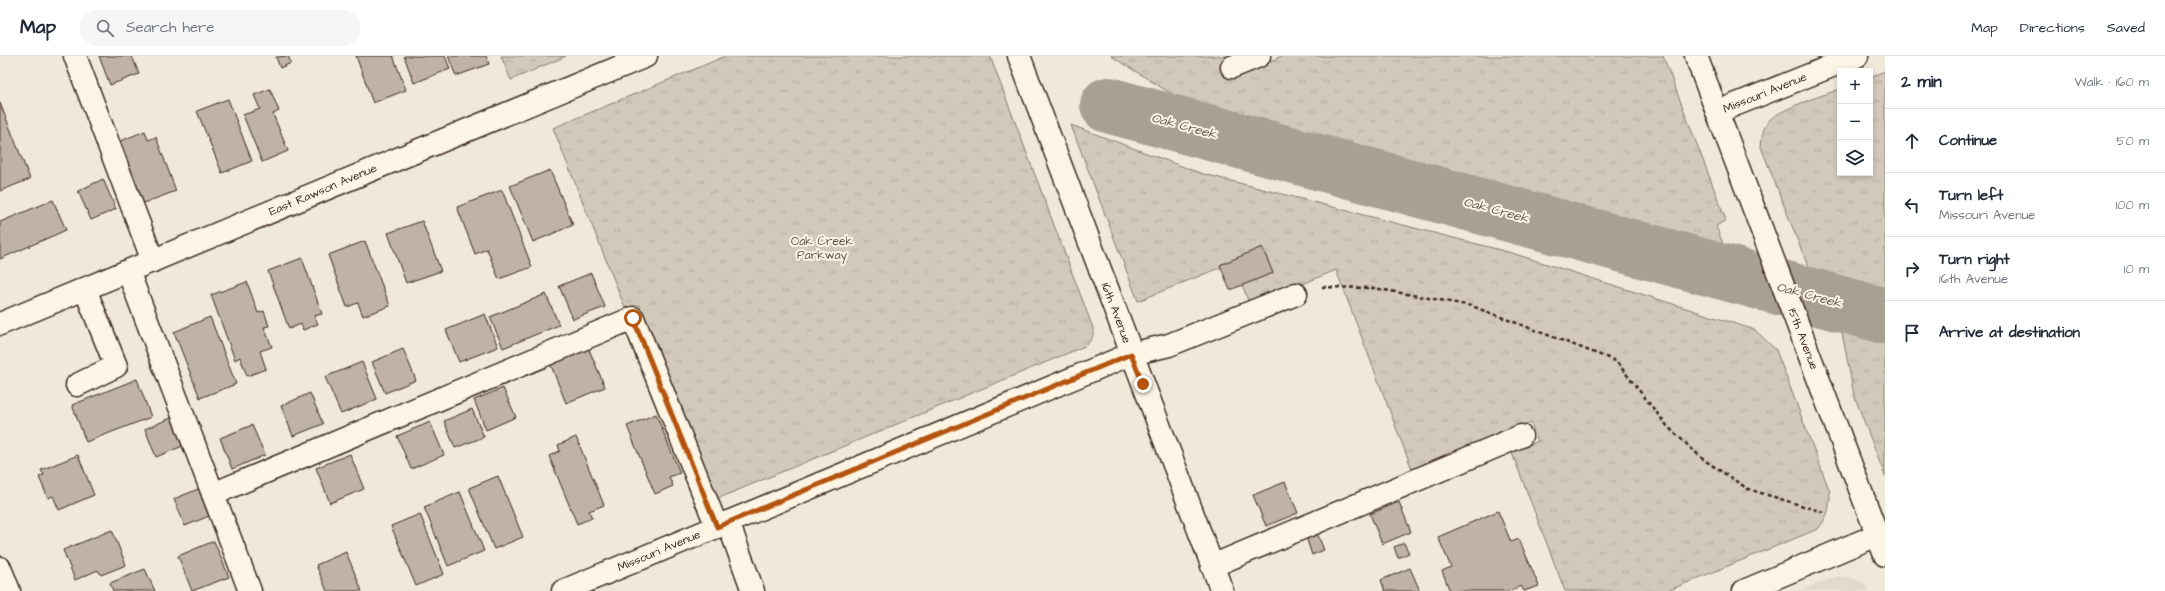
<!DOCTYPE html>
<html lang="en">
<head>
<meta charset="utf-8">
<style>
  body { margin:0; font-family:"Architects Daughter",sans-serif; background:#f6f6f7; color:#1f2937 }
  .controls { position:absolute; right:12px; top:12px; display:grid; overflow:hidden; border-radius:0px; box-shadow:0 2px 6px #0003 }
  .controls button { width:36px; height:36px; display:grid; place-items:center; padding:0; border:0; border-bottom:1px solid #e0e1e3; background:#fff; color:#1f2937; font:20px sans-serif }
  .stop { position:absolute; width:12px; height:12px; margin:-9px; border:3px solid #b45309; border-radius:50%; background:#fff }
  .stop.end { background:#b45309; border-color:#fff; box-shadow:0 1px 4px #0008 }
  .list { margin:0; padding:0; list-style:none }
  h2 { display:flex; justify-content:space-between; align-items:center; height:52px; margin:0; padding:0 16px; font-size:17px }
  h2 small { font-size:13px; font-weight:400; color:#747a83 }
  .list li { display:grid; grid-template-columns:26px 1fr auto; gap:12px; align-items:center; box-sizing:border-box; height:64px; padding:0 16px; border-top:1px solid #e0e1e3 }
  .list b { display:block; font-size:15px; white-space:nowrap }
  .list p { margin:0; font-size:13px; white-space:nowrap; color:#747a83 }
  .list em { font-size:13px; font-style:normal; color:#747a83 }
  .icon { flex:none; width:22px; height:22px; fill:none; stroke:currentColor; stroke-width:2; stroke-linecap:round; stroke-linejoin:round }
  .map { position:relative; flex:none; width:1885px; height:535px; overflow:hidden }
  header { display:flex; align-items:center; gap:24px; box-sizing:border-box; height:56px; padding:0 20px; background:#fff; border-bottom:1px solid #e0e1e3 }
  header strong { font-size:19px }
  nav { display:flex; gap:22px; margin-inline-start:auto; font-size:14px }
  .search { width:280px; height:36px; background:#f6f6f7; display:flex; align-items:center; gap:10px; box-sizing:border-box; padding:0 14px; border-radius:22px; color:#747a83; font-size:15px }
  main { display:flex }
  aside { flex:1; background:#fff }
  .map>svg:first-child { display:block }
</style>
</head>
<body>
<header>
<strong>Map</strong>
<div class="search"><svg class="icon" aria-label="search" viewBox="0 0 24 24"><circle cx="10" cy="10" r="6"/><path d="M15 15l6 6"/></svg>Search here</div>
<nav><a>Map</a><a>Directions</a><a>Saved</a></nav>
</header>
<main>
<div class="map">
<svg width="1885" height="535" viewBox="0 0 1885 535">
  <defs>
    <pattern id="grass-tufts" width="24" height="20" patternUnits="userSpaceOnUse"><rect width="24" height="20" fill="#d2c9ba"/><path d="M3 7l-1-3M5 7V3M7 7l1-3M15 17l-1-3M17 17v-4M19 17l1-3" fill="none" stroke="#b5ad9f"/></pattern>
  </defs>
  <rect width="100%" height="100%" fill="#f0e9d9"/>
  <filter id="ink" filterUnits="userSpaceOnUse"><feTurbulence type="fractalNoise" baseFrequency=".025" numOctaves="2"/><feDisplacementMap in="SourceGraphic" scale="8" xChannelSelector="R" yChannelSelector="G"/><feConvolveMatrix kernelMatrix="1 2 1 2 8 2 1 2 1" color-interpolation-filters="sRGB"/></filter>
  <g filter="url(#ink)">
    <polygon fill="#e1d9c9" points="1838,520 1853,522 1864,527 1868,535 1800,535"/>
    <g fill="url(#grass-tufts)" stroke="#867a6c">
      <polygon points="501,0 566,0 511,24"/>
      <path d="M726,0h264l103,272c1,9 -1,12 -8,18l-366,152 -8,-4 -72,-189 -13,5 -73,-182z"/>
      <polygon points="1111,0 1267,0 1270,5 1282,0 1663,0 1726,164 1716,170 1731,208 1207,60"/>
      <path d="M1885,15v227l-55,-11 -23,-23 -46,-117c1,-8 1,-17 6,-24 8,-13 57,-28 73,-34v84h30v-96z"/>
      <path d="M1071,69l129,48 312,80 243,77 21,20 54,142c0,15 -2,25 -12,37l-151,62h-102l-53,-138 26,-12 -7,-18 -118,49 -77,-202 -86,36 -16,-44 -96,39z"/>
      <polygon points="1840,266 1885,282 1885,420 1854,339"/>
    </g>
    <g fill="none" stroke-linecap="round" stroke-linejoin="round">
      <polyline stroke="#aaa091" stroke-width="56" points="1108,49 1885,260"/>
    </g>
    <g fill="#beb3a4" stroke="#3b2a1e">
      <polygon points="99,0 132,0 139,18 110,29"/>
      <polygon points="288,0 291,7 280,12 276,1"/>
      <polygon points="356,0 393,0 406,34 373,47"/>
      <polygon points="404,0 445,0 450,13 414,27"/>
      <polygon points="448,0 486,0 489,8 456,20"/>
      <polygon points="270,33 279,55 273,58 288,95 262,106 243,59 260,53 254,39"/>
      <polygon points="228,43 252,105 222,117 197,55"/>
      <polygon points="0,47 30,123 0,135"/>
      <polygon points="145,75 148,84 156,81 176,135 141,148 118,86"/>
      <polygon points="550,114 573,169 533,186 510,130"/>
      <polygon points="103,123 116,153 91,164 78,135"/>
      <polygon points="502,134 532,211 499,223 487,193 475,198 457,151"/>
      <polygon points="53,144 66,174 0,203 0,166"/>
      <polygon points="422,165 441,215 406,227 388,177"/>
      <polygon points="365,185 390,250 363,260 358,247 347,251 328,199"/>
      <polygon points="1262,191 1273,217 1230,234 1220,209"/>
      <polygon points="302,202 322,258 314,260 318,268 303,274 301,268 289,273 268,215"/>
      <polygon points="591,217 605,251 573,263 559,230"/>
      <polygon points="247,226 258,257 264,255 269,270 264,271 272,291 260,295 266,313 247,320 240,301 235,304 211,239"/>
      <polygon points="546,238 559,269 503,292 490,261"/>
      <polygon points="485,258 498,291 459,306 446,274"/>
      <polygon points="210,261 236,328 200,342 174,276"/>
      <polygon points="588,291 605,331 566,347 550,307"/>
      <polygon points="403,293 416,324 385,337 372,306"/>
      <polygon points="362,306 377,343 341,358 325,321"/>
      <polygon points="137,323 151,361 86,386 72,349"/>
      <polygon points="503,332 516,361 486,374 474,344"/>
      <polygon points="310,337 323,368 293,380 281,350"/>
      <polygon points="472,353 484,381 455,392 444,365"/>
      <polygon points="656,358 680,417 669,421 673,430 655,438 627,370"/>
      <polygon points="178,359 190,387 156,401 145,373"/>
      <polygon points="430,366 444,399 411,413 397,380"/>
      <polygon points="252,369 265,399 232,413 220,382"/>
      <polygon points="576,381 604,449 589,455 592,462 577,468 549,400 560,395 558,389"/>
      <polygon points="350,398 364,433 330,447 316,412"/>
      <polygon points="78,399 94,439 59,454 53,440 48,442 39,421 44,419 41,414"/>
      <polygon points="498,420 523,481 494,493 469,432"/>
      <polygon points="1285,426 1298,457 1266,470 1253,439"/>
      <polygon points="203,431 214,458 185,470 174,443"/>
      <polygon points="460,436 484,495 448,510 424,451"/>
      <polygon points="1399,446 1411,476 1382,488 1370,458"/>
      <polygon points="1498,455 1511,486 1519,483 1539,530 1524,535 1521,530 1509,535 1450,535 1442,515 1451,511 1438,481"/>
      <polygon points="420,458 444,518 416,530 391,470"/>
      <polygon points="112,474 126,509 101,519 98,514 75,524 63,494"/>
      <polygon points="1317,477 1324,494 1312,499 1306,481"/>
      <polygon points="214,485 229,521 192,535 178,500"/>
      <polygon points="1404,487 1409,497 1398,502 1394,491"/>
      <polygon points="346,496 362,535 327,535 316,509"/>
      <polygon points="1410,512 1420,535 1385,535 1381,524"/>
      <polygon points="145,513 155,535 113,535 110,527"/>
    </g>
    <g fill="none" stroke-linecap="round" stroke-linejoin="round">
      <g stroke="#3b2a1e" stroke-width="25">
        <g id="minor">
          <polyline points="75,0 153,205"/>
          <polyline points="1019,0 1222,535"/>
          <polyline points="1696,0 1885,499"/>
          <polyline points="1232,11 1259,0"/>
          <polyline points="1717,56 1857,0"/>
          <polyline points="128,215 250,535"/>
          <polyline points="77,329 116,310 85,233"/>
          <polyline points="213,438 633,262 717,471"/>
          <polyline points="728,466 753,535"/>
          <polyline points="1212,510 1521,380"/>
          <polyline points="0,512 9,535"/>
          <polyline points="563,535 1131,298 1169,289 1296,238"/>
          <polyline points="1744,535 1877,479"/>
        </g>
      </g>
      <g stroke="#3b2a1e" stroke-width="25">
        <polyline id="major" points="0,268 646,0"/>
      </g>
      <polyline stroke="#3b2a1e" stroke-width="2.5" stroke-dasharray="4 3" stroke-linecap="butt" points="1322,231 1374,232 1472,250 1616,305 1668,371 1704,404 1748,433 1823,456"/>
      <use href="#minor" stroke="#fcf5e5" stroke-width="22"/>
      <use href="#major" stroke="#fcf5e5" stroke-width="22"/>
    </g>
  </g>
  <g fill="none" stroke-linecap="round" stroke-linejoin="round" filter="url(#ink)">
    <polyline stroke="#b45309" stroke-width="5" points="633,262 717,471 1131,298 1143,328"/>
  </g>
  <g text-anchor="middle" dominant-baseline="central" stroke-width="4" stroke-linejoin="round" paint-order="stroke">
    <g font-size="12" fill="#3b2a1e" stroke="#fcf5e5">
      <text transform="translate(1765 37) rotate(-22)">Missouri Avenue</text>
      <text transform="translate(323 134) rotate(-23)">East Rawson Avenue</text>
      <text transform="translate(1116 257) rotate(69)">16th Avenue</text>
      <text transform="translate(1803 283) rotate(69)">15th Avenue</text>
      <text transform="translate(659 495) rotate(-23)">Missouri Avenue</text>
    </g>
    <g font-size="12" fill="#615245" stroke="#fcf5e5">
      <text x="822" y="185">Oak Creek<tspan x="822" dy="14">Parkway</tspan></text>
    </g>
    <g font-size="13" font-style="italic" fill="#625346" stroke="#fcf5e5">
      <text transform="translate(1184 70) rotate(15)">Oak Creek</text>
      <text transform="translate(1496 154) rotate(15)">Oak Creek</text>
      <text transform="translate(1809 239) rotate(15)">Oak Creek</text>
    </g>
  </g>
</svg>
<div class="controls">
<button>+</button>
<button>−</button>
<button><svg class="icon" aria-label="layers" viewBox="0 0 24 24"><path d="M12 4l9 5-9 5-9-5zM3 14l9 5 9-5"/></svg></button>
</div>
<div class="stop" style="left:633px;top:262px"></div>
<div class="stop end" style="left:1143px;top:328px"></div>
</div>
<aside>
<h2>2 min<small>Walk · 160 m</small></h2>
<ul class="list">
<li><svg class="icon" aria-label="ahead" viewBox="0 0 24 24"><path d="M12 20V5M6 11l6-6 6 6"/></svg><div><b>Continue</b></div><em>50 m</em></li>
<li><svg class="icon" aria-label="left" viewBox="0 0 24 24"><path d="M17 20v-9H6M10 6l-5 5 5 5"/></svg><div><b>Turn left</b><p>Missouri Avenue</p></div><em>100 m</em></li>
<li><svg class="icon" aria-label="right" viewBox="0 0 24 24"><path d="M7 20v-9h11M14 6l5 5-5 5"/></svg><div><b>Turn right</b><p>16th Avenue</p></div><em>10 m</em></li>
<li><svg class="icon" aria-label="arrive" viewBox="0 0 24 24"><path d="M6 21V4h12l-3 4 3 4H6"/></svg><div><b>Arrive at destination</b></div></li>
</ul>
</aside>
</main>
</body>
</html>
